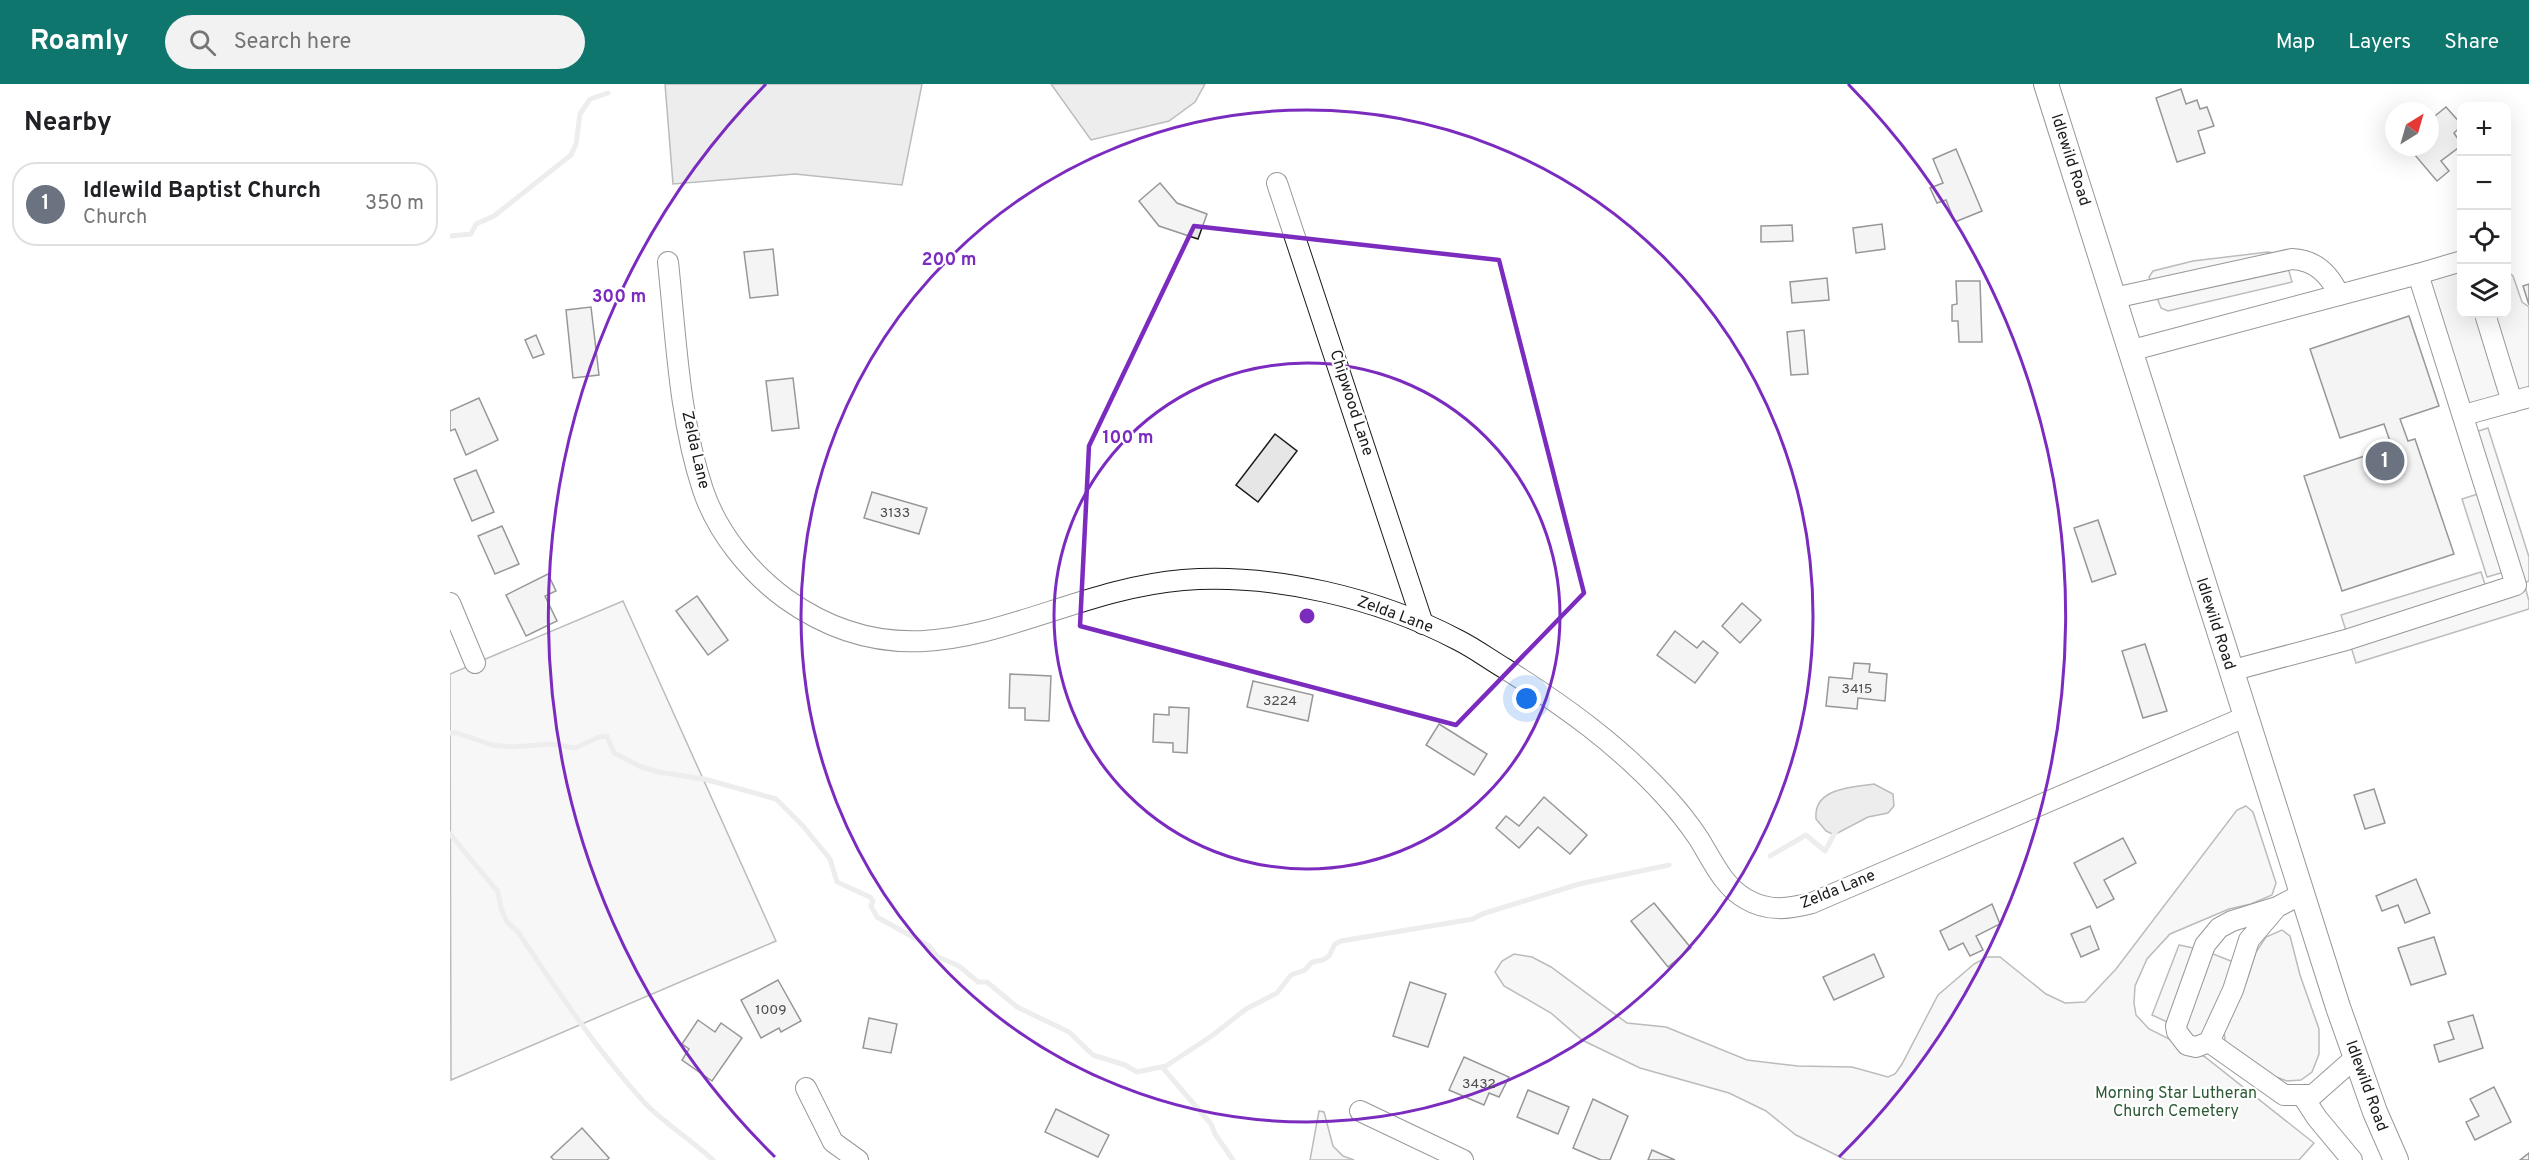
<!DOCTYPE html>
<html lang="en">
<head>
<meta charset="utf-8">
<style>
  body { margin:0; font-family:Overpass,sans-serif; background:#f2f2f2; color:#202124 }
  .controls { position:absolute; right:18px; top:18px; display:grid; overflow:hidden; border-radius:12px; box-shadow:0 6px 24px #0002 }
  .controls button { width:54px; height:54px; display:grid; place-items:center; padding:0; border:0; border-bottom:2px solid #e0e0e0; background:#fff; color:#202124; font:30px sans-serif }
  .compass { position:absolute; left:1935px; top:18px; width:54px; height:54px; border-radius:50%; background:#fff; box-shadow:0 6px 24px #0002; rotate:37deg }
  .you { position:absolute; left:1077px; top:615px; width:21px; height:21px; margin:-15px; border:4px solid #fff; border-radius:50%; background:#1a73e8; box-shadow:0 0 0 9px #1a73e833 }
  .badge { display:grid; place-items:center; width:39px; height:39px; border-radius:50%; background:#0f766e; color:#fff; font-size:20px; font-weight:700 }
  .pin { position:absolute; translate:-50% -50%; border:3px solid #fff; box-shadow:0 2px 6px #0006 }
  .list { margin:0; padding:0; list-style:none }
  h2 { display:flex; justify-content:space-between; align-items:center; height:78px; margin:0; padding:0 24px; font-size:26px }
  h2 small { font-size:20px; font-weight:400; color:#757577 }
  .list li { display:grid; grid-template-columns:39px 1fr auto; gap:18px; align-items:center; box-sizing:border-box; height:84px; margin:0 12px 12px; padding:0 12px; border:2px solid #e0e0e0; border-radius:24px }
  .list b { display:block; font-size:22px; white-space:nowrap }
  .list p { margin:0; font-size:20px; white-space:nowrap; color:#757577 }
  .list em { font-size:20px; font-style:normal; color:#757577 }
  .icon { flex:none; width:33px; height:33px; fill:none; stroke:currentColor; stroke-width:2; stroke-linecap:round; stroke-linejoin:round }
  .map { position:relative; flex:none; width:2079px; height:1076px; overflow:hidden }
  header { display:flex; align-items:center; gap:36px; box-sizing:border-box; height:84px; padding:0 30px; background:#0f766e; color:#fff }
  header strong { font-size:28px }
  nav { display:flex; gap:33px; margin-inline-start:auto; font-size:21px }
  .search { width:420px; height:54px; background:#f2f2f2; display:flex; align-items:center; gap:15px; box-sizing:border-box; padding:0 21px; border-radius:33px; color:#757577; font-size:22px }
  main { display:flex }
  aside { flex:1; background:#fff }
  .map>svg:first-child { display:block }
</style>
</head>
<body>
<header>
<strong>Roamly</strong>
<div class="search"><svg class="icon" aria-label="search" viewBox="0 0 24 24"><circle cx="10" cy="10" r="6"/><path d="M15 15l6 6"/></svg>Search here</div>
<nav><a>Map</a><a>Layers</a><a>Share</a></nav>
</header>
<main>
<aside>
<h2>Nearby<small></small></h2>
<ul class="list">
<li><span class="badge" style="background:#6b7280">1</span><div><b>Idlewild Baptist Church</b><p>Church</p></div><em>350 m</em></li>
</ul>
</aside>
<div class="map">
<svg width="2079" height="1076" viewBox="0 0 2079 1076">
  <rect width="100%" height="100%" fill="#fff"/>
  <g fill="#ededed" stroke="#6a6a6a" stroke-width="1.5">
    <polygon points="1818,168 1824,169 1833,179 1839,187 1842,198 1718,227 1711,224 1699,193 1703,187 1743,177"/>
    <polygon points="2011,177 2012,230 2056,230 2057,187 2063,192 2072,218 2079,223 2079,313 2014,331 1968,190"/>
    <polygon points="2038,344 2079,473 2079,497 2074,499 2079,517 2079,525 1906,579 1891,531 2031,488 2038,510 2066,501 2061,486 2037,493 2012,415 2037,407 2019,350"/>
    <polygon points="173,517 326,857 1,996 0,590"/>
    <polygon points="1796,722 1803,728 1826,799 1822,811 1801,820 1779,825 1720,850 1697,875 1685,902 1684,919 1686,931 1699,945 1755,973 1864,1059 1849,1076 1396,1076 1346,1051 1316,1027 1279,1009 1190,984 1132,956 1101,929 1054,902 1045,888 1052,877 1064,870 1082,873 1101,883 1177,939 1216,943 1297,976 1348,982 1402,983 1438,993 1445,990 1452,980 1488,911 1524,880 1537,873 1550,873 1596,910 1615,919 1635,918 1666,885 1787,726"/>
    <polygon points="1832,846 1840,852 1850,891 1869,945 1869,970 1862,988 1851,996 1837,997 1818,990 1778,962 1775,956 1774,948 1796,899 1806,868 1816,853"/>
    <polygon points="1729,861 1753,866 1791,881 1754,962 1726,942 1702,931"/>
    <polygon points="869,1027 874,1028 883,1062 893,1072 904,1076 860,1076"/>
  </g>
  <g fill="#d7d7d7" stroke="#6a6a6a" stroke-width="1.5">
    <polygon points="215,0 472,0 452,101 345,90 223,100"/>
    <polygon points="601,0 755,0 745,18 719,37 641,56"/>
    <path d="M1424,700l19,10 1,12 -6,7 -20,4 -34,18 -8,-4 -10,-12c-3,-31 36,-32 58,-35z"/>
  </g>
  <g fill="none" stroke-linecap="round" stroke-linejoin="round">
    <g stroke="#d7d7d7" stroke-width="5">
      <polyline points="0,152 21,150 26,140 44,132 121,71 126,60 130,30 140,15 158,9"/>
      <polyline points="0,649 7,649 42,661 63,663 101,660 125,664 149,653 157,652 164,669 189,682 208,688 254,695 326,715 353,742 380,775 387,798 420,813 423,817 421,822 427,833 479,862 488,873 509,882 528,898 537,898 567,923 619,948 643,971 675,981 687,988 716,982 763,951 796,925 827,909 841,891 855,886 862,878 873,876 879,872 885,860 891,857 1023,835 1032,830 1129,800 1219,781"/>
      <path d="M0,750l48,58 3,16 6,14 11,10c39,58 78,117 125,169 20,22 48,38 70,59"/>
      <polyline points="1320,772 1356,751 1375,767 1387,745"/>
      <polyline points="713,984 761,1040 765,1050 783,1076"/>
    </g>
  </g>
  <g fill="#e6e6e6" stroke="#1a1a1a" stroke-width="1.5">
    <polygon points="1731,5 1736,20 1747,16 1750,25 1757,23 1764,42 1748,47 1755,69 1727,78 1706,14"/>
    <polygon points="1996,23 2012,41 2004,49 2012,61 1991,77 1999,87 1987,97 1964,70 1971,65 1969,63 1980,63 1980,36"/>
    <polygon points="1506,65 1532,127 1505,138 1496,116 1487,119 1480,104 1493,99 1483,75"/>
    <polygon points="710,99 727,119 757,130 748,155 709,142 689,117"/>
    <polygon points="1432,140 1435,165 1406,169 1403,144"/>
    <polygon points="1342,141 1343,157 1311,158 1311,142"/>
    <polygon points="323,165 328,211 300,214 294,168"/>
    <polygon points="1377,194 1379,216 1342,219 1340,198"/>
    <polygon points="1506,197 1530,197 1532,258 1509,258 1508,237 1502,237 1502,221 1507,220"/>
    <polygon points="2079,200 2079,221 2073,202"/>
    <polygon points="141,223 149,291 123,294 116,226"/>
    <polygon points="1959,232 1989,322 1950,335 1958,357 1965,355 2004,470 1892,507 1854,392 1942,363 1934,340 1890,354 1860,265"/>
    <polygon points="1354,246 1358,290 1341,291 1337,248"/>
    <polygon points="86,251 94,270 83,274 75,256"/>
    <polygon points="343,294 349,344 322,347 316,297"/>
    <polygon points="29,314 48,356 16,371 5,345 0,347 0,327"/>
    <polygon points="825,350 847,367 808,418 786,401"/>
    <polygon points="26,386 44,428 22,437 4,395"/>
    <polygon points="422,408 477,424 469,450 414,434"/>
    <polygon points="1648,436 1666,490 1642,498 1624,444"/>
    <polygon points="52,442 69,480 45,490 28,452"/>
    <polygon points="98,490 106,507 95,512 107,537 76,552 56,511"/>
    <polygon points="247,512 278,556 258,571 226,527"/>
    <polygon points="1292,519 1311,536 1290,559 1272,542"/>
    <polygon points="1225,547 1247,564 1253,557 1268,569 1245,599 1207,571"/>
    <polygon points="1695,560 1717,627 1693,634 1672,567"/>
    <polygon points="1404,579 1420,580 1419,588 1437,590 1435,617 1408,614 1407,625 1376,622 1379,593 1402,595"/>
    <polygon points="560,590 601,592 599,637 575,636 575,624 559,624"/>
    <polygon points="803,597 863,611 858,637 797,623"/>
    <polygon points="719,623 739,624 737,669 723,668 723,659 703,658 704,630 719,631"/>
    <polygon points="989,640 1037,670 1024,691 976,661"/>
    <polygon points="1924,705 1935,739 1915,745 1904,711"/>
    <polygon points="1094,713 1137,751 1120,770 1088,743 1069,764 1046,744 1056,732 1069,742"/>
    <polygon points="1673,754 1686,779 1654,796 1664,815 1647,824 1624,779"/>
    <polygon points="1966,795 1980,829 1955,839 1948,821 1932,827 1926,812"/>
    <polygon points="1204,819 1241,864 1218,883 1181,837"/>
    <polygon points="1542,820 1550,840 1526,852 1533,866 1520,872 1513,859 1499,866 1490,847"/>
    <polygon points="1640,842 1649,865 1631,873 1621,850"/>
    <polygon points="1984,853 1996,890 1961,901 1948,864"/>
    <polygon points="1424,870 1434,893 1384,916 1373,893"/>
    <polygon points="328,896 351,937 331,948 329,944 311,954 291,916"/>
    <polygon points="960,898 996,910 978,963 943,952"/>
    <polygon points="2023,931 2033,964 1989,978 1984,961 2004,955 1998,938"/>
    <polygon points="419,934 447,940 441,969 413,964"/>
    <polygon points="248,936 265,948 271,939 292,954 262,997 232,976 239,965 232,960"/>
    <polygon points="1014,973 1059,993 1049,1013 1039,1009 1034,1021 999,1006"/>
    <polygon points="2044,1003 2061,1038 2025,1056 2016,1038 2029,1032 2020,1015"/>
    <polygon points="1078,1006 1119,1023 1108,1050 1067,1033"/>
    <polygon points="1143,1015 1178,1032 1160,1076 1151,1076 1123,1064"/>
    <polygon points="606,1025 659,1051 648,1073 595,1048"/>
    <polygon points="132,1044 159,1074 157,1076 104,1076 101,1073"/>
    <polygon points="1202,1066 1225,1076 1198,1076"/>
    <polygon points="2079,1069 2079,1076 2070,1076"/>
  </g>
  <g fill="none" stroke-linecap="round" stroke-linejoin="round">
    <g stroke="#1a1a1a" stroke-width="22">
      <g id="minor">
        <polyline points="827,99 973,540"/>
        <path d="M218,178c8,75 11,156 35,228 14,42 47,83 83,109 140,100 254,-7 397,-19 90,-7 195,18 275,60 16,8 31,19 46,28 59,37 115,77 162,129 12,13 23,27 33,42 13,21 24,47 47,60 22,13 43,10 66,4l433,-186"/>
        <polyline points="1968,190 2012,177"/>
        <path d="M1664,214l178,-39c24,1 38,16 47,36"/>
        <polyline points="2035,230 2062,318"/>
        <polyline points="1679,267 1968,190 2066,501 1896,556 1780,587"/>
        <polyline points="2014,331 2079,313"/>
        <polyline points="0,519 25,579"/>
        <polyline points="1827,823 1799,856 1783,906 1759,958 1746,963 1737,961 1727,948 1726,942 1755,861 1769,844 1782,837 1827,823 1852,810"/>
        <polyline points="1759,958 1834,1011 1863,1011 1906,973"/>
        <polyline points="356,1004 383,1058 408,1076"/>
        <polyline points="1852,1011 1867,1034 1902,1076"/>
        <polyline points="910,1027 1013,1076"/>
      </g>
    </g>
    <g stroke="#1a1a1a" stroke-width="26">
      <polyline id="major" points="1596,0 1888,923 1925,1028 1946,1076"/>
    </g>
    <use href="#minor" stroke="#fff" stroke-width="20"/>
    <use href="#major" stroke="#fff" stroke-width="24"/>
  </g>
  <path d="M0 0H2079V1076H0ZM744,142l305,34 85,333 -128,132 -376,-99 9,-180z" fill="#fff" fill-opacity=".55" fill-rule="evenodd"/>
  <path fill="none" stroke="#7b2cbf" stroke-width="4.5" stroke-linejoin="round" d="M744,142l305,34 85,333 -128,132 -376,-99 9,-180z"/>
  <g fill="none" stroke="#7b2cbf" stroke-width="3">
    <circle cx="857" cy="532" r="253"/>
    <circle cx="857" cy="532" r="506"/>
    <path d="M325 1073A759 759 0 0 1 316 0M1398 0A759 759 0 0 1 1389 1073"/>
  </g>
  <g text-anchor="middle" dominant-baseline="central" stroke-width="4.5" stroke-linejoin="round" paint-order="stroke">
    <g font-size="14" fill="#4d4d4d">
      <text x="445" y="429">3133</text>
      <text x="1407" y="605">3415</text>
      <text x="830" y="617">3224</text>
      <text x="321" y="926">1009</text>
      <text x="1029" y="1000">3432</text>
    </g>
    <g font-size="16" fill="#1a1a1a" stroke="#fff">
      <text transform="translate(1620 76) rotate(72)">Idlewild Road</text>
      <text transform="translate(901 319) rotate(72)">Chipwood Lane</text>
      <text transform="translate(245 366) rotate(77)">Zelda Lane</text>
      <text transform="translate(945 531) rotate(20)">Zelda Lane</text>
      <text transform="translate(1765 540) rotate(72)">Idlewild Road</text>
      <text transform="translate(1388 806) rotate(-22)">Zelda Lane</text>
      <text transform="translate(1916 1002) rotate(70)">Idlewild Road</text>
    </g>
    <g font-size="16" fill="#2b5a34" stroke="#fff">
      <text x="1726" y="1010">Morning Star Lutheran<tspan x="1726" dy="18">Church Cemetery</tspan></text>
    </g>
  </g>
  <circle cx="857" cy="532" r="9" fill="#7b2cbf" stroke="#fff" stroke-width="3"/>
  <g font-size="18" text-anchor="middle" font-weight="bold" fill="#7b2cbf" stroke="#fff" stroke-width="4.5" stroke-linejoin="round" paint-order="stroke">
    <text x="499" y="181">200 m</text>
    <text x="169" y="218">300 m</text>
    <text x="678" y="359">100 m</text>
  </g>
</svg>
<div class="controls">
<button>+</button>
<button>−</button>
<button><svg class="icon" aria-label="locate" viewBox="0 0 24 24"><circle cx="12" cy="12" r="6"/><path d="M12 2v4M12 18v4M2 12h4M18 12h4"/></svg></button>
<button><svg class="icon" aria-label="layers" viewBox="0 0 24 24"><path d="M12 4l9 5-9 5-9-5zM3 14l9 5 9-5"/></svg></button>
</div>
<svg class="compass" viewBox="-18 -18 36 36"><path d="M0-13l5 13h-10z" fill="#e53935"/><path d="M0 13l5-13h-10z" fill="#757577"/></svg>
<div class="you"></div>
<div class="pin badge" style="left:1935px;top:377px;background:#6b7280">1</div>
</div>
</main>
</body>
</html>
